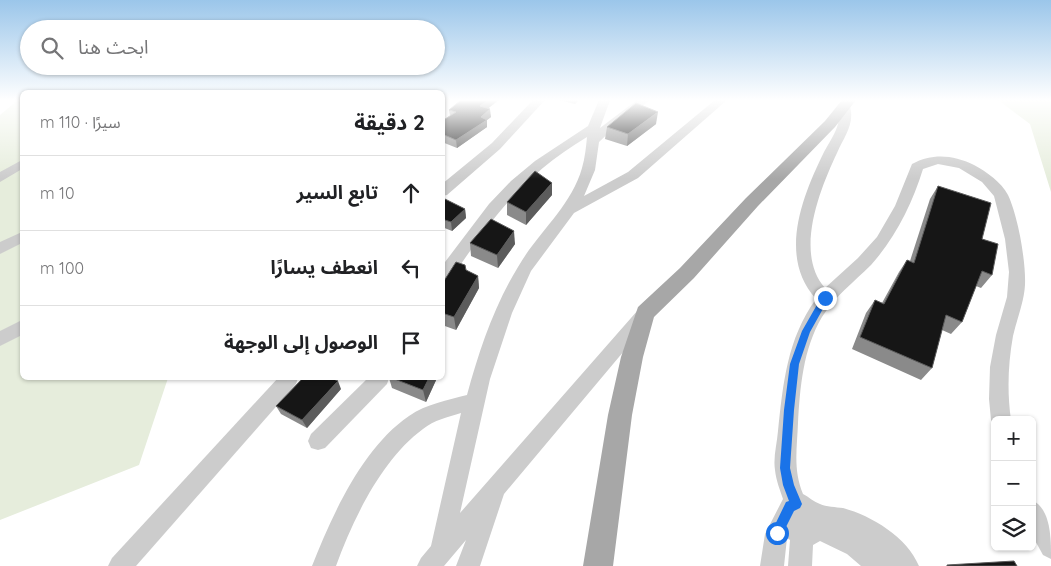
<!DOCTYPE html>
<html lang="ar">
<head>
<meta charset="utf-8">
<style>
  body { margin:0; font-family:Quicksand,"Noto Sans Arabic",sans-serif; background:#f2f2f2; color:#202124; direction:rtl }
  .controls { position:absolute; right:15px; bottom:15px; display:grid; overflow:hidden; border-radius:8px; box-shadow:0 1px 4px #0004 }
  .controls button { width:45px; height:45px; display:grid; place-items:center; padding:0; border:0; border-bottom:1px solid #e0e0e0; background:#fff; color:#202124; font:25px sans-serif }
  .stop { position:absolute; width:15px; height:15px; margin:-11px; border:4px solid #1a73e8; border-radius:50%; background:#fff }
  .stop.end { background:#1a73e8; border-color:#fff; box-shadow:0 1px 5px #0008 }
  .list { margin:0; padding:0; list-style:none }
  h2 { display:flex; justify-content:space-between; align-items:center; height:65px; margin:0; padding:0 20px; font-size:21px }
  h2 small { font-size:16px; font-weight:400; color:#757577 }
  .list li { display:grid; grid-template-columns:32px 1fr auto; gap:15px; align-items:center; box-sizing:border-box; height:75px; padding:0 20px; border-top:1px solid #e0e0e0 }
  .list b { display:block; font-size:19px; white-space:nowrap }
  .list em { font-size:16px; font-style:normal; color:#757577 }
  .icon { flex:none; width:28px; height:28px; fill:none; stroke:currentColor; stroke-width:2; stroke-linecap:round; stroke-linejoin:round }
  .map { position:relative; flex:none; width:1051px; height:566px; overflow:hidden; direction:ltr }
  .search { position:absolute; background:#fff; box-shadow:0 1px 4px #0004; left:20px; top:20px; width:425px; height:55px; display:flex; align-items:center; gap:12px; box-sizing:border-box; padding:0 18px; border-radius:28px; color:#757577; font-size:19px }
  .panel { position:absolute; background:#fff; box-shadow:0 1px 4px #0004; left:20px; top:90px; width:425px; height:290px; border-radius:8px; direction:rtl }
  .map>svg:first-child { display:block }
</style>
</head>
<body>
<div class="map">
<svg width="1051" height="566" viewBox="0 0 1051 566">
  <rect width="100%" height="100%" fill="#fff"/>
  <g fill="#e6eddc">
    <polygon points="18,100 22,100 22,378 168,378 139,465 0,520 0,115"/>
    <polygon points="998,100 1051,100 1051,192 1030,124"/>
  </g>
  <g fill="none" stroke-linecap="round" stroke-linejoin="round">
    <g fill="#ccc" fill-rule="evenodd">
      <polygon points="533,100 545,100 500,149 447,195 442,196 442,184 492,143"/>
      <path d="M599,100h11l-10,28 37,-28h13l-32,24 -19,18 -4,28 -11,26 44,-24 87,-72h12l-89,78 -64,35 -43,58 -19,42 -22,66 -30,134 178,-203 6,-2 6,2 3,5 -3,5 -146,174 -24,72h-24l10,-26 -22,26h-27l4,-8 10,-12 30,-133c-13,4 -27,7 -38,16 -41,30 -70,90 -87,137h-24c20,-51 51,-119 97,-150 17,-12 39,-16 58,-21 12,-44 27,-89 51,-128 20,-35 53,-60 64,-99 3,-10 4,-21 5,-31 -68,41 -96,83 -139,146l-6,2v-19l47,-62 22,-23 24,-20 53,-35z"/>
      <path d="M844,103l6,3c5,18 -6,31 -13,47 -17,36 -43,100 -12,135l33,-30 19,-21 18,-31 17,-42c21,-11 41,-9 62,1 13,7 27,17 34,30 10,21 18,67 17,90 -1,17 -8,34 -12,51 -5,28 -6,56 -2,84h-16l-1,6 -3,-6 -2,-21 1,-32 6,-32 11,-38 2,-25 -4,-33 -11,-43 -12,-14 -23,-14 -21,-4 -15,5c-11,35 -27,68 -52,96 -17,17 -36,31 -49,52 -19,32 -22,71 -24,106 -1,26 -5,47 5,71 6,3 11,8 17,10 6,3 16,3 23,4 29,8 64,29 76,58h-58l-14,-12 -27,-13 -7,4 -1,21h-24l2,-26 -3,-2 -3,28h-24l5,-32 18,-35c-3,-9 -7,-19 -8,-29 -2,-13 2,-26 3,-39 5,-47 9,-92 38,-132 -38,-42 -14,-102 8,-147 8,-15 19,-28 14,-46z"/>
      <polygon points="22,160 22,169 0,182 0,172"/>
      <polygon points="22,232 22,243 0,254 0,242"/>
      <polygon points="22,320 22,335 0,346 0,331"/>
      <polygon points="278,378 298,378 296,384 136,566 108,566 112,558"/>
      <polygon points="368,378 389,378 387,384 325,448 318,450 311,448 308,441 311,434"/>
      <path d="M1032,500c19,9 19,38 19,59l-8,-4 -11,-20z"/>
    </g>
    <polygon fill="#a7a7a7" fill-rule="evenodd" points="842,100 856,100 835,127 758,206 694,278 654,317 643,357 632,415 613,566 583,566 608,415 621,357 638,307 680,268 746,198 825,121"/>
  </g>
  <g fill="#8a8a8a">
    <polygon points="559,100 579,100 575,104"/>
    <polygon points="488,108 491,117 487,120 487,127 457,148 442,142 442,121 450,116 449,110"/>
    <polygon points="656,124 627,146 605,139 607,127"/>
    <polygon points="938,186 982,239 992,275 981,288 976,286 962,322 951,334 942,330 932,368 921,380 852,349 866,313 875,300 882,303 899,272 907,260 910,261 930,199"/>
    <polygon points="552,195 526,225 507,215 507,202"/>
    <polygon points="442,201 465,209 466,218 452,231 442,227"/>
    <polygon points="470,243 515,244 498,268 471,256"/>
    <polygon points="466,270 478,276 479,288 456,330 442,325 442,284"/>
    <polygon points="389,378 437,378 426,402 392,388"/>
    <polygon points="341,389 307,428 281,414 276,406"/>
  </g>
  <g fill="#5c5c5c">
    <polygon points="489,100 499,100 481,114 480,106"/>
    <polygon points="490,109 491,117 487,120 487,127 457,148 456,140"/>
    <polygon points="658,112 656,124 627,146 628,134"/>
    <polygon points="552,183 552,195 526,225 526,212"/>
    <polygon points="465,209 466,218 452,231 451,222"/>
    <polygon points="514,231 515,244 498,268 497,255"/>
    <polygon points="478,276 479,288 456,330 454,317"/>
    <polygon points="429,378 437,378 426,402 423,390"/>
    <polygon points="338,381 341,389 307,428 302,420"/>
  </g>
  <g fill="#161616" stroke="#5c5c5c">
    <polygon points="461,100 489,100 480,106 490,109 481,117 487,120 456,140 442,134 442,121 456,112 449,110"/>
    <polygon points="636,103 658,112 628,134 607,127"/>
    <polygon points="535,171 552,183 526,212 507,202"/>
    <polygon points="938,186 991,203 982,239 998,244 992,275 982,271 962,322 946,315 932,368 860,337 875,300 884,304 907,260 914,263"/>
    <polygon points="445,199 465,209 451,222 442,219 442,201"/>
    <polygon points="491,219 514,231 497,255 470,243"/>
    <polygon points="456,262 465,265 466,270 478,276 454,317 442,313 442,284"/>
    <polygon points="303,378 331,378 338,381 302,420 276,406"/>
    <polygon points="392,378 429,378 423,390"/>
    <polygon points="1014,561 1017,566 947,566 947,565"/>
  </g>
  <linearGradient id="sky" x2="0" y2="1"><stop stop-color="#9bc6ea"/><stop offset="0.56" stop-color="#fff"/><stop offset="1" stop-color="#fff" stop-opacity="0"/></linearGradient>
  <rect width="1051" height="179" fill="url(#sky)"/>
  <polygon fill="#1a73e8" points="825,295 829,298 810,332 799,364 794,410 790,468 794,485 802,504 800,508 794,511 781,537 777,539 773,537 771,533 786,502 789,501 783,485 780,468 784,410 790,364 802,331 822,296"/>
</svg>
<div class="controls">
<button>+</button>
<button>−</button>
<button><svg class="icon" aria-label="layers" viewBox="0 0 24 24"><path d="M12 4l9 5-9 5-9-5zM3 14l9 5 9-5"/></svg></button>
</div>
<div class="stop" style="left:777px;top:533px"></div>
<div class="stop end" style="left:825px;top:298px"></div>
<div class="search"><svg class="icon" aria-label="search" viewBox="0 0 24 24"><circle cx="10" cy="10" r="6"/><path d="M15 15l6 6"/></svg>ابحث هنا</div>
<section class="panel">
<h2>2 دقيقة<small>سيرًا · 110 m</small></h2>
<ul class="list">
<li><svg class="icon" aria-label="ahead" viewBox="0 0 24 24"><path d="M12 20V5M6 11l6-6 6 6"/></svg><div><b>تابع السير</b></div><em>10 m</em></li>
<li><svg class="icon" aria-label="left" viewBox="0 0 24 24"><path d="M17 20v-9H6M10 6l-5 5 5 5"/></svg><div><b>انعطف يسارًا</b></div><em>100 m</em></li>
<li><svg class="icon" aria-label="arrive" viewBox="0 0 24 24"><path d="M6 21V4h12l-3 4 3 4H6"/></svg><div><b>الوصول إلى الوجهة</b></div></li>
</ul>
</section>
</div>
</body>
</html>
